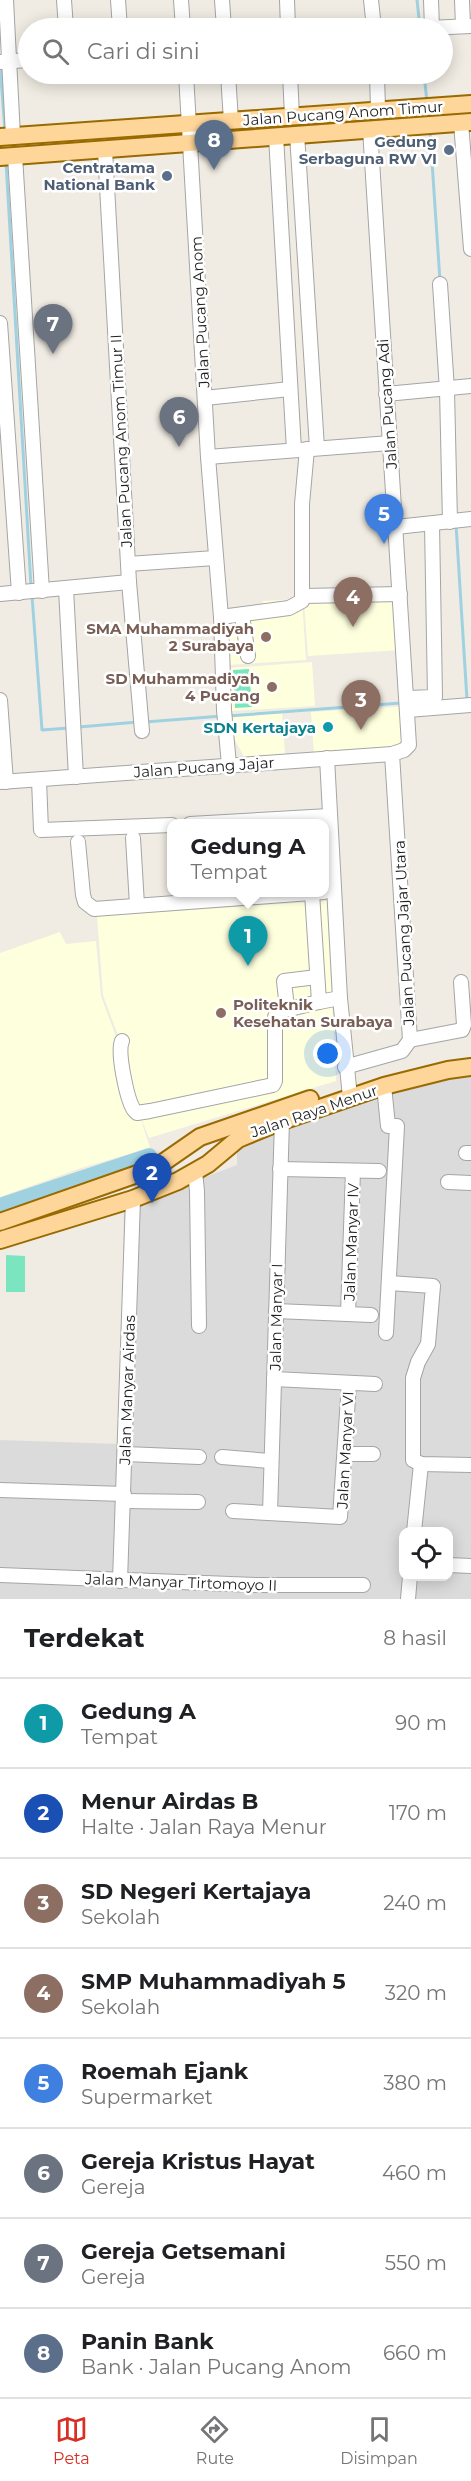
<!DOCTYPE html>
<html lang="id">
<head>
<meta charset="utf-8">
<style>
  body { margin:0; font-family:Montserrat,sans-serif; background:#f6f6f6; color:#202124 }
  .controls { position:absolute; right:18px; bottom:18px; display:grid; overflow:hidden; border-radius:12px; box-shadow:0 3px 15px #0003 }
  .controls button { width:54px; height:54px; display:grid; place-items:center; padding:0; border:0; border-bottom:2px solid #e0e0e0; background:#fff; color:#202124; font:30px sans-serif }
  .you { position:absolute; left:328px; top:1054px; width:21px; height:21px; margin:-15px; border:4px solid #fff; border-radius:50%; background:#1a73e8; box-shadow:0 0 0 9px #1a73e833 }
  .badge { display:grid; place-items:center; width:39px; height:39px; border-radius:50%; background:#d93025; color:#fff; font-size:20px; font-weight:700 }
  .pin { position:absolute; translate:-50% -50px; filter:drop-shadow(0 2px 3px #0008) }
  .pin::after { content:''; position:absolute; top:32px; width:21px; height:18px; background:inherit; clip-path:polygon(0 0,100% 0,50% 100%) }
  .popup { position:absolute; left:167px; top:819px; width:162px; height:78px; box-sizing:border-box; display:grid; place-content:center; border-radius:12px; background:#fff; filter:drop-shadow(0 2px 4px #0005); font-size:20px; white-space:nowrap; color:#757577 }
  .popup b { font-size:22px; color:#202124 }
  .popup::after { content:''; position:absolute; left:50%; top:100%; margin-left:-12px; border:12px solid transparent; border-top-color:#fff }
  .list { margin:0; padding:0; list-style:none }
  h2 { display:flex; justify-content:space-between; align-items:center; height:78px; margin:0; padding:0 24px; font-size:26px }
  h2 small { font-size:20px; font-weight:400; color:#757577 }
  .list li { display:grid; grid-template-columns:39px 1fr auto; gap:18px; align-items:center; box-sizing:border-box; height:90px; padding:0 24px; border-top:2px solid #e0e0e0 }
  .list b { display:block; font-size:22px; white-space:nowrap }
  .list p { margin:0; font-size:20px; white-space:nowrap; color:#757577 }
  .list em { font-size:20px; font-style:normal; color:#757577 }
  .icon { flex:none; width:33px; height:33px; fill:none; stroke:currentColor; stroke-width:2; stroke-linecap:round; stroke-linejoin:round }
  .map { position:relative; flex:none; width:471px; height:1599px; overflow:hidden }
  .search { position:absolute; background:#fff; box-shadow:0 3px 15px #0003; left:18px; right:18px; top:18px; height:66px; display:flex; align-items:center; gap:15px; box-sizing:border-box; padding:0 21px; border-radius:33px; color:#757577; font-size:22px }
  .sheet { height:798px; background:#fff }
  nav { display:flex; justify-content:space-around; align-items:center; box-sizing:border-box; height:84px; border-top:2px solid #e0e0e0; background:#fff; font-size:16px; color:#757577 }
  nav a { display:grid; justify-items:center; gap:3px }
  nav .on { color:#d93025 }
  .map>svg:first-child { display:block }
</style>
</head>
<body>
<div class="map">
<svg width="471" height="1599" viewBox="0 0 471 1599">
  <rect width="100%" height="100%" fill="#f0ece3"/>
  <path fill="#dcdbdb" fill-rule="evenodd" d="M471,1069v530h-471v-159l120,4 4,-236 113,-43v-15l7,-9 53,-23zM404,1532h44v44h-44z"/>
  <g fill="#feffdd">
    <polygon points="397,597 401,650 308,656 304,603"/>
    <polygon points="302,599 306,660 228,665 225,615 264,612 263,601"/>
    <polygon points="312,662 315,706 231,711 228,668"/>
    <polygon points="408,706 412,748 314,754 311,712"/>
    <polygon points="282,713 285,754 244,757 233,736 233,716"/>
    <polygon points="327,901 336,1081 149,1138 139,1113 150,1148 81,1168 0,1197 0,953 60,932 66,944 96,941 101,996 130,1075 129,1065 103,995 97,916"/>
  </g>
  <g fill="#7be5bf">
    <polygon points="249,669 252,707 235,708 233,670"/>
    <polygon points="6,1255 25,1256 25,1292 6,1292"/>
  </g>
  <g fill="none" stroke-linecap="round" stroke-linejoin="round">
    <g stroke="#a0d1e1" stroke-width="3">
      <polyline points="417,0 420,28"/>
      <polyline points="0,66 5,131"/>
      <polyline points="424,74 427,102"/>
      <polyline points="430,132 440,281"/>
      <polyline points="6,162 31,586"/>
      <polyline points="456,524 467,700"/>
      <polyline points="32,596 42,730 69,728"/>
      <polyline points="228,716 401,703"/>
      <polyline points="145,722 222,716"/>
      <polyline points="79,727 138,722"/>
    </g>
    <polyline stroke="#a0d1e1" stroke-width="16" points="0,1206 149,1156"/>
    <g stroke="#a5a5a5" stroke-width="16">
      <g id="minor">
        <polyline points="6,0 13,136"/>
        <polyline points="64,0 66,28"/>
        <polyline points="118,0 120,28"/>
        <polyline points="181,0 183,28"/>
        <polyline points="222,0 224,28"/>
        <polyline points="287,0 288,28"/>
        <polyline points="371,0 374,28"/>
        <polyline points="431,0 432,28"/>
        <polyline points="462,0 463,26"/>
        <polyline points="429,28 471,26"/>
        <polyline points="0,62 28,60"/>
        <polyline points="186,74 208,457 221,617 224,710 229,765"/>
        <polyline points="228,74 231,121"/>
        <polyline points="290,74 292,116"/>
        <polyline points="377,74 378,110"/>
        <polyline points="461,123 471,249"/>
        <polyline points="297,134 317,448"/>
        <polyline points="276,136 294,450"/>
        <polyline points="105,150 129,582 142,731"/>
        <polyline points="15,156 42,591"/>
        <polyline points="440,284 447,390 450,522"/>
        <polyline points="0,323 19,593"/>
        <polyline points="386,394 471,386"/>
        <polyline points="205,398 290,389"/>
        <polyline points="208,457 390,443"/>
        <polyline points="396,527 471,519"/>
        <polyline points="128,564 215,558"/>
        <polyline points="66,589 76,777"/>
        <polyline points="0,594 129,582"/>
        <polyline points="304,596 400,594"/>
        <polyline points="242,615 248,656"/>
        <polyline points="221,617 289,608 302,601 302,504 307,449"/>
        <polyline points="407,698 435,697 432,524"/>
        <polyline points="0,700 6,782"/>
        <polyline points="408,710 471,705"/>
        <polyline points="327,758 340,998 350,1097"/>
        <polyline points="39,780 41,830 172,825"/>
        <polyline points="0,782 392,754 404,750 409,745 370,129"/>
        <polyline points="190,824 329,816"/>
        <polyline points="133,838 137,905"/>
        <polyline points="78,842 83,895 85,902 94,909 324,892"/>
        <polyline points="312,893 319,1002 340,998"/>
        <polyline points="287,1008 284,981 317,977"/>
        <polyline points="410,1040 462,1030 464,1025 461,982"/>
        <path d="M122,1041c-5,11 5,59 12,69l3,3 13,-2 123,-26 2,-4v-64l2,-5 42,-10"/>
        <polyline points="345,1067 402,1051 410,1040 392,754"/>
        <polyline points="384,1086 388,1126 397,1126 386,1333"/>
        <polyline points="466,1153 471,1153"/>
        <polyline points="280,1169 379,1171"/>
        <polyline points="195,1172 197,1191 199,1326"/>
        <polyline points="448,1182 471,1183"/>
        <polyline points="389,1283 433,1286 428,1344 418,1362 413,1378 413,1460 421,1464 471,1465"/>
        <polyline points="276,1311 371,1315"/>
        <polyline points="348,1314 353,1171"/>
        <polyline points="274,1379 375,1384"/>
        <polyline points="125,1454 199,1457"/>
        <polyline points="345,1454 373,1454"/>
        <polyline points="222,1457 270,1461"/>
        <polyline points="0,1490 124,1494"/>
        <polyline points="124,1501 198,1502"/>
        <polyline points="233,1511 340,1517 349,1383"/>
        <polyline points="270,1513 282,1121"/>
        <polyline points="414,1532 421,1464"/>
        <polyline points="448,1565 471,1566"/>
        <polyline points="0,1575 256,1585 363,1585"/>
        <polyline points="120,1581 133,1199"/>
        <polyline points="408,1599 410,1576"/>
      </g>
    </g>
    <g stroke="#986a00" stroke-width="20">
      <g id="major">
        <polyline points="0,137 471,104"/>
        <polyline points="0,157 471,122"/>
        <polyline points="0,1222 143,1172 161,1164 200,1137 310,1099"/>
        <polyline points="0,1240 133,1199 178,1181 208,1164 238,1139 282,1121 384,1086 448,1070 471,1067"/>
      </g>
    </g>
    <use href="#minor" stroke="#fff" stroke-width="14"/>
    <use href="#major" stroke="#ffd699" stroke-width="16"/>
  </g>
  <g fill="#5c6f8a" stroke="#fff" stroke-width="2">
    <circle cx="449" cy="150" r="6"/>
    <circle cx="167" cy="176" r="6"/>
  </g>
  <g fill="#8d6e63" stroke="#fff" stroke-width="2">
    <circle cx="266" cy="637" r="6"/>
    <circle cx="272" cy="687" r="6"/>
    <circle cx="221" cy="1013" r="6"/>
  </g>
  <circle fill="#0f9aa8" stroke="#fff" stroke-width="2" cx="328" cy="727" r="6"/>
  <g text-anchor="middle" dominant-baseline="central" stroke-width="5" stroke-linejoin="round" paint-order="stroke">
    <g font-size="15" fill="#1e1e1e" stroke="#fff">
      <text transform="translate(343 113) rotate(-4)">Jalan Pucang Anom Timur</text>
      <text transform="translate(200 312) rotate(-93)">Jalan Pucang Anom</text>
      <text transform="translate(387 404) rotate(-94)">Jalan Pucang Adi</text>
      <text transform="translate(121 441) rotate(-93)">Jalan Pucang Anom Timur II</text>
      <text transform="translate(204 767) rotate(-4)">Jalan Pucang Jajar</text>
      <text transform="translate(404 933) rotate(-93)">Jalan Pucang Jajar Utara</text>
      <text transform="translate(314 1111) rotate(-19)">Jalan Raya Menur</text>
      <text transform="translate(351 1242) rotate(-88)">Jalan Manyar IV</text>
      <text transform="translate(276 1317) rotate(-89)">Jalan Manyar I</text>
      <text transform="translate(127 1390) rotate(-88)">Jalan Manyar Airdas</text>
      <text transform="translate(345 1450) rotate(-87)">Jalan Manyar VI</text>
      <text transform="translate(181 1582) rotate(2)">Jalan Manyar Tirtomoyo II</text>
    </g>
    <g font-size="15" font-weight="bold" fill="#4e5e75" stroke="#fff" text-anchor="end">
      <text x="437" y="141">Gedung<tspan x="437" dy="17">Serbaguna RW VI</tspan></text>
      <text x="155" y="167">Centratama<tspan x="155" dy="17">National Bank</tspan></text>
    </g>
    <g font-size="15" font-weight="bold" fill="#785e54" stroke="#fff" text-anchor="end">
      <text x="254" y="628">SMA Muhammadiyah<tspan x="254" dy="17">2 Surabaya</tspan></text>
      <text x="260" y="678">SD Muhammadiyah<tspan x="260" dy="17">4 Pucang</tspan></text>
      <text x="233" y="1004" text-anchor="start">Politeknik<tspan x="233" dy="17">Kesehatan Surabaya</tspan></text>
    </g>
    <g font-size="15" font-weight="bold" fill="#0d838f" stroke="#fff" text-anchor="end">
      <text x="316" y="727">SDN Kertajaya</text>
    </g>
  </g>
</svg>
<div class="controls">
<button><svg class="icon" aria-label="locate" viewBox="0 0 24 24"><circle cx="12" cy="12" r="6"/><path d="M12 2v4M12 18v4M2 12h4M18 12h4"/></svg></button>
</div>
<div class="you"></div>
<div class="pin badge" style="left:248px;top:966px;background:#0f9aa8">1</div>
<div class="popup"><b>Gedung A</b>Tempat</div>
<div class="pin badge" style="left:152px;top:1203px;background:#1a4fb4">2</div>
<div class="pin badge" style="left:361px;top:730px;background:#8d6e63">3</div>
<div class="pin badge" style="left:353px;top:627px;background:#8d6e63">4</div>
<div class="pin badge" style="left:384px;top:544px;background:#3f7fe0">5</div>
<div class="pin badge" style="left:179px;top:447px;background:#6b7280">6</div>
<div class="pin badge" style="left:53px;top:354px;background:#6b7280">7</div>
<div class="pin badge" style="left:214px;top:170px;background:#5c6f8a">8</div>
<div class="search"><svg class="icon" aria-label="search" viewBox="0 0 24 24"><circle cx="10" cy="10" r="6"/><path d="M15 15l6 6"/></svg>Cari di sini</div>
</div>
<section class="sheet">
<h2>Terdekat<small>8 hasil</small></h2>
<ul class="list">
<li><span class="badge" style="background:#0f9aa8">1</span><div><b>Gedung A</b><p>Tempat</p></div><em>90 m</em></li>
<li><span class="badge" style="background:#1a4fb4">2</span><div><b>Menur Airdas B</b><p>Halte · Jalan Raya Menur</p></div><em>170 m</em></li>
<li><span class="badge" style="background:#8d6e63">3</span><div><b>SD Negeri Kertajaya</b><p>Sekolah</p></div><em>240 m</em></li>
<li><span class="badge" style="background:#8d6e63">4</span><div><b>SMP Muhammadiyah 5</b><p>Sekolah</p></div><em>320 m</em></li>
<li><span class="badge" style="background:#3f7fe0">5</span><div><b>Roemah Ejank</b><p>Supermarket</p></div><em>380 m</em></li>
<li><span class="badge" style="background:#6b7280">6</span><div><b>Gereja Kristus Hayat</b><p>Gereja</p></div><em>460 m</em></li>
<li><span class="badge" style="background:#6b7280">7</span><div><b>Gereja Getsemani</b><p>Gereja</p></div><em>550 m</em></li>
<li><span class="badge" style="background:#5c6f8a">8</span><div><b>Panin Bank</b><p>Bank · Jalan Pucang Anom</p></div><em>660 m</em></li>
</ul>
</section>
<nav>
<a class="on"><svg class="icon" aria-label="map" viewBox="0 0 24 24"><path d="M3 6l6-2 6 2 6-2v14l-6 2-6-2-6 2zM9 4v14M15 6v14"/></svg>Peta</a>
<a><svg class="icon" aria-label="directions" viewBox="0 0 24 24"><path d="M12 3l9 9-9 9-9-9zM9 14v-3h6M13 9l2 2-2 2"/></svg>Rute</a>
<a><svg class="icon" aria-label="saved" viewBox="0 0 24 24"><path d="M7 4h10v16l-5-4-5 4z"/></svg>Disimpan</a>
</nav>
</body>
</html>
